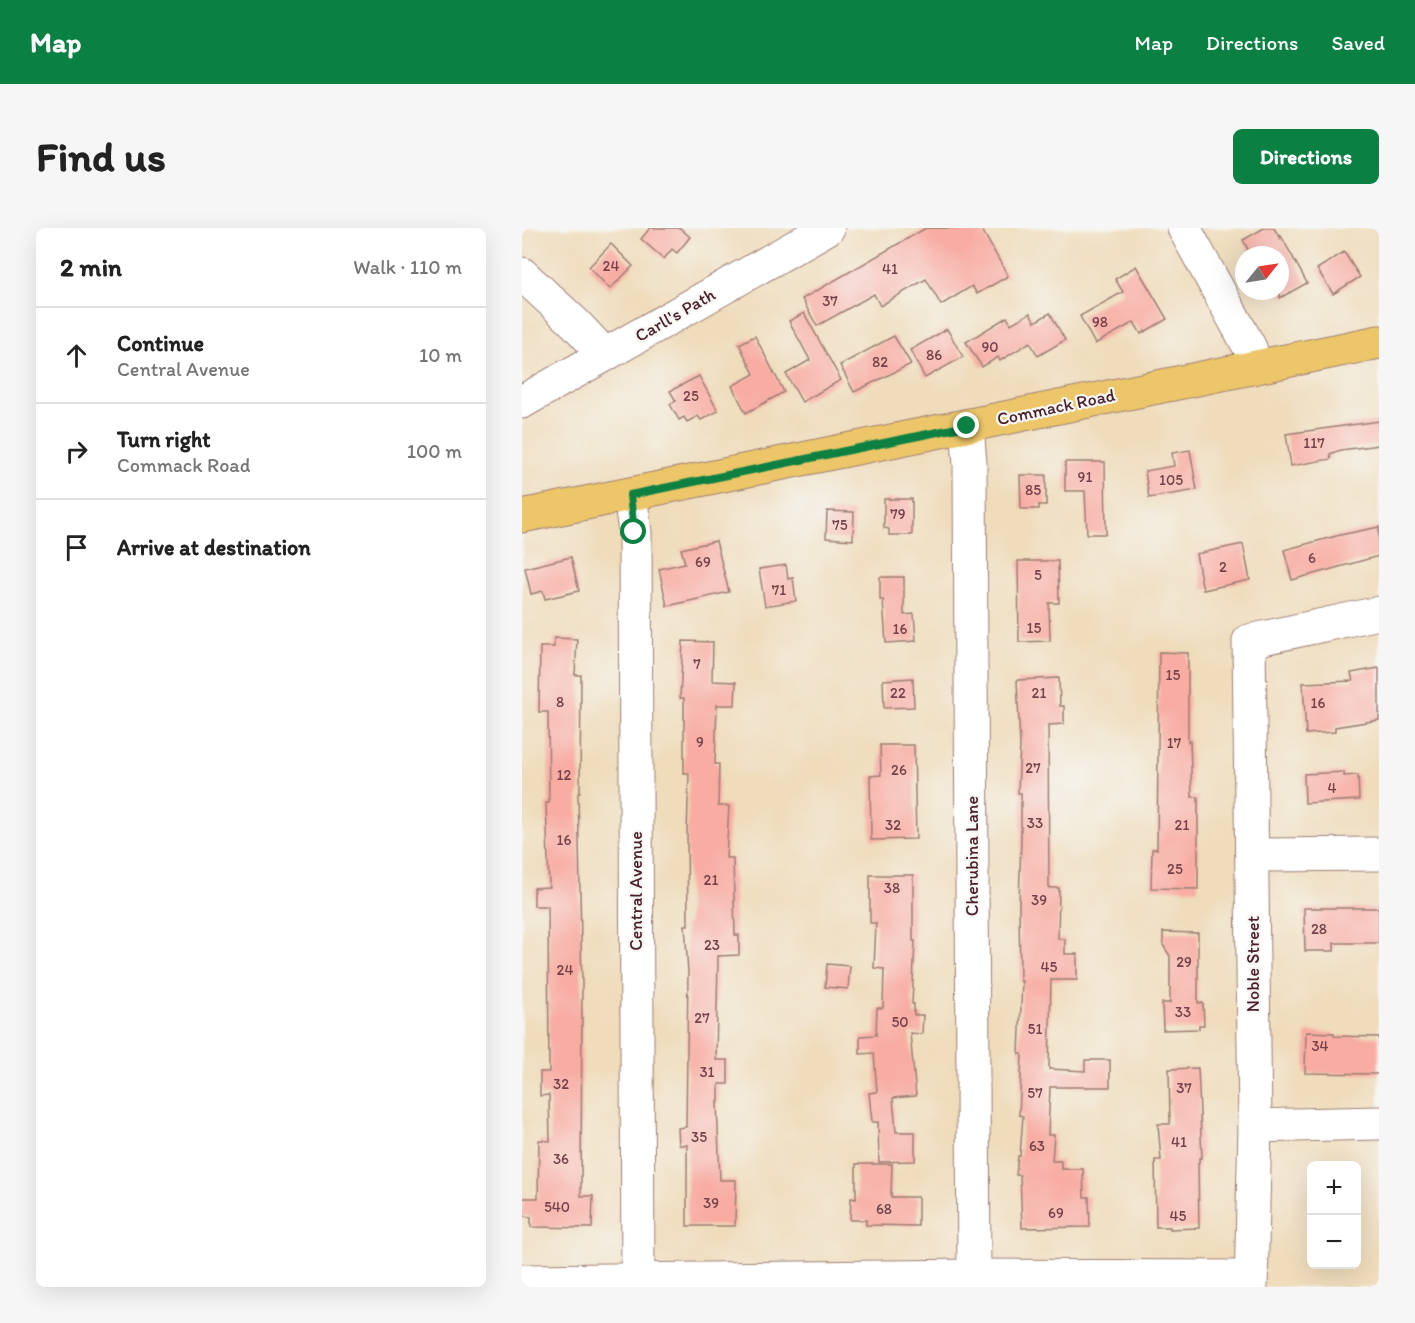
<!DOCTYPE html>
<html lang="en">
<head>
<meta charset="utf-8">
<style>
  body { margin:0; font-family:Itim,sans-serif; background:#f6f6f6; color:#222 }
  .controls { position:absolute; right:18px; bottom:18px; display:grid; overflow:hidden; border-radius:9px; box-shadow:0 6px 24px #0002 }
  .controls button { width:54px; height:54px; display:grid; place-items:center; padding:0; border:0; border-bottom:2px solid #e0e0e0; background:#fff; color:#222; font:30px sans-serif }
  .compass { position:absolute; left:713px; top:18px; width:54px; height:54px; border-radius:50%; background:#fff; box-shadow:0 6px 24px #0002; rotate:60deg }
  .stop { position:absolute; width:18px; height:18px; margin:-14px; border:4px solid #0b8043; border-radius:50%; background:#fff }
  .stop.end { background:#0b8043; border-color:#fff; box-shadow:0 2px 6px #0008 }
  .list { margin:0; padding:0; list-style:none }
  h2 { display:flex; justify-content:space-between; align-items:center; height:78px; margin:0; padding:0 24px; font-size:26px }
  h2 small { font-size:20px; font-weight:400; color:#767676 }
  .list li { display:grid; grid-template-columns:39px 1fr auto; gap:18px; align-items:center; box-sizing:border-box; height:96px; padding:0 24px; border-top:2px solid #e0e0e0 }
  .list b { display:block; font-size:22px; white-space:nowrap }
  .list p { margin:0; font-size:20px; white-space:nowrap; color:#767676 }
  .list em { font-size:20px; font-style:normal; color:#767676 }
  .icon { flex:none; width:33px; height:33px; fill:none; stroke:currentColor; stroke-width:2; stroke-linecap:round; stroke-linejoin:round }
  .map { position:relative; flex:none; width:857px; height:1059px; overflow:hidden; border-radius:9px }
  header { display:flex; align-items:center; gap:36px; box-sizing:border-box; height:84px; padding:0 30px; background:#0b8043; color:#fff }
  header strong { font-size:28px }
  nav { display:flex; gap:33px; margin-inline-start:auto; font-size:21px }
  .intro { display:flex; align-items:center; justify-content:space-between; box-sizing:border-box; height:144px; padding:0 36px }
  h1 { margin:0; font-size:42px }
  .button { padding:15px 27px; border-radius:9px; background:#0b8043; color:#fff; font-size:21px; font-weight:700 }
  main { display:flex; gap:36px; padding:0 36px }
  aside { flex:1; background:#fff; border-radius:9px; box-shadow:0 6px 24px #0002 }
  .map>svg:first-child { display:block }
</style>
</head>
<body>
<header>
<strong>Map</strong>
<nav><a>Map</a><a>Directions</a><a>Saved</a></nav>
</header>
<div class="intro"><h1>Find us</h1><a class="button">Directions</a></div>
<main>
<aside>
<h2>2 min<small>Walk · 110 m</small></h2>
<ul class="list">
<li><svg class="icon" aria-label="ahead" viewBox="0 0 24 24"><path d="M12 20V5M6 11l6-6 6 6"/></svg><div><b>Continue</b><p>Central Avenue</p></div><em>10 m</em></li>
<li><svg class="icon" aria-label="right" viewBox="0 0 24 24"><path d="M7 20v-9h11M14 6l5 5-5 5"/></svg><div><b>Turn right</b><p>Commack Road</p></div><em>100 m</em></li>
<li><svg class="icon" aria-label="arrive" viewBox="0 0 24 24"><path d="M6 21V4h12l-3 4 3 4H6"/></svg><div><b>Arrive at destination</b></div></li>
</ul>
</aside>
<div class="map">
<svg width="857" height="1059" viewBox="0 0 857 1059">
  <rect width="100%" height="100%" fill="#f6f6f2"/>
  <filter id="ink" filterUnits="userSpaceOnUse"><feTurbulence type="fractalNoise" baseFrequency=".0167" numOctaves="2"/><feDisplacementMap in="SourceGraphic" scale="12" xChannelSelector="R" yChannelSelector="G"/><feConvolveMatrix kernelMatrix="1 2 1 2 8 2 1 2 1" color-interpolation-filters="sRGB"/></filter>
  <filter id="wash" filterUnits="userSpaceOnUse"><feTurbulence type="fractalNoise" baseFrequency=".008" numOctaves="4" result="noise"/><feDisplacementMap in="SourceGraphic" scale="24" xChannelSelector="R" yChannelSelector="G"/><feGaussianBlur stdDeviation="1.35" result="paint"/><feColorMatrix in="noise" values="0 0 0 0 0 0 0 0 0 0 0 0 0 0 0 0 0 1.4 0 .05"/><feComposite in="paint" operator="in"/></filter>
  <g filter="url(#wash)">
    <rect width="100%" height="100%" fill="#efdcbb"/>
    <g id="blocks">
      <g fill="#f8aca2">
        <polygon points="128,0 158,0 168,9 155,25 150,21 142,31 119,11"/>
        <polygon points="404,0 459,0 486,48 455,66 450,58 419,77 404,51 358,78 352,66 295,98 280,71"/>
        <polygon points="742,0 752,0 758,10 758,6 785,55 758,70 758,27 729,27 721,12"/>
        <polygon points="89,16 111,38 88,61 67,39"/>
        <polygon points="822,24 838,49 811,66 795,41"/>
        <polygon points="614,38 645,91 619,106 612,94 573,116 558,88 601,64 593,51"/>
        <polygon points="282,85 319,152 280,174 264,146 288,132 267,93"/>
        <polygon points="508,85 513,94 528,85 543,112 516,128 508,114 478,133 476,129 460,139 444,114 485,89 489,96"/>
        <polygon points="425,101 441,129 403,150 388,122"/>
        <polygon points="233,108 262,164 224,185 210,158 232,146 217,116"/>
        <polygon points="372,108 389,136 332,164 318,137"/>
        <polygon points="177,148 196,183 179,192 176,188 165,194 162,189 157,192 148,176 154,173 148,163"/>
        <polygon points="857,193 857,217 819,222 808,226 809,231 769,238 764,206"/>
        <polygon points="668,222 675,262 627,270 623,243 652,238 650,225"/>
        <polygon points="543,234 583,234 584,306 565,306 563,263 543,263"/>
        <polygon points="498,247 524,247 524,277 517,277 517,281 499,281"/>
        <polygon points="362,271 390,271 390,307 367,307 367,301 362,300"/>
        <polygon points="305,283 332,284 331,312 304,310"/>
        <polygon points="857,299 857,328 770,352 762,322 818,307"/>
        <polygon points="194,313 207,364 145,378 137,341 163,335 159,321"/>
        <polygon points="721,316 728,352 681,362 674,326"/>
        <polygon points="49,329 57,363 23,371 21,363 9,366 3,340"/>
        <polygon points="496,333 536,333 537,375 527,375 528,413 497,414"/>
        <polygon points="264,337 266,351 271,350 274,373 243,378 237,341"/>
        <polygon points="358,349 382,349 382,387 392,386 394,413 364,415 361,372 358,372"/>
        <polygon points="32,410 55,411 53,447 59,447 58,565 56,565 60,759 59,968 71,968 70,1000 9,999 9,989 0,988 0,970 16,970 17,912 28,913 27,867 18,868 18,844 27,844 26,678 12,678 12,660 27,659 24,575 27,575 26,484 17,484 18,419 32,419"/>
        <polygon points="161,413 191,414 190,453 214,454 213,477 195,477 193,536 197,536 196,578 207,578 204,630 211,630 213,707 217,707 217,727 196,728 194,832 206,832 206,856 197,856 197,874 195,874 198,952 214,952 213,998 165,998 165,917 157,917 156,900 164,899 166,744 163,697 166,697 165,604 167,545 162,545 162,470 158,470"/>
        <polygon points="637,424 666,425 666,514 668,513 670,569 676,569 676,661 629,660 630,621 635,621"/>
        <polygon points="857,440 857,492 813,499 813,504 784,506 781,455 831,453 829,445"/>
        <polygon points="391,450 392,479 362,480 361,452"/>
        <polygon points="537,450 538,478 542,478 542,496 526,497 527,660 537,660 536,711 543,711 543,726 555,726 555,752 529,752 527,841 563,843 563,832 588,832 588,859 528,859 526,907 532,907 530,933 539,933 539,941 561,941 562,969 567,969 568,999 500,1000 498,947 494,947 496,928 498,928 501,888 497,887 500,826 497,826 500,753 498,753 497,677 499,610 499,565 496,565 498,516 495,452"/>
        <polygon points="358,517 392,517 394,611 349,612 348,548 359,547"/>
        <polygon points="822,544 822,548 836,547 837,572 783,575 782,546"/>
        <polygon points="348,647 391,647 391,713 393,713 390,776 392,776 392,787 401,787 400,806 388,805 394,868 371,870 374,904 393,904 393,933 357,934 356,894 350,894 347,865 355,864 352,825 338,826 338,808 354,807 355,780 361,780 362,741 352,740 354,695 348,695"/>
        <polygon points="782,680 857,680 857,715 812,715 812,723 783,723"/>
        <polygon points="641,704 676,705 676,775 681,775 682,797 677,797 677,801 641,802 640,775 648,775 648,728 641,717"/>
        <polygon points="305,736 328,738 326,761 303,759"/>
        <polygon points="784,804 812,805 812,808 857,809 857,846 783,845"/>
        <polygon points="676,840 680,930 677,930 677,935 676,935 677,1000 648,1001 648,999 634,999 633,932 639,932 636,896 648,896 647,841"/>
        <polygon points="334,936 370,936 369,969 396,969 396,998 344,997 344,992 328,992 329,970 334,971"/>
      </g>
    </g>
  </g>
  <g filter="url(#ink)">
    <use href="#blocks" fill-opacity="0" stroke="#9c7e73" stroke-width="1.5"/>
    <g fill="none" stroke-linecap="round" stroke-linejoin="round">
      <g stroke="#9c7e73" stroke-width="35">
        <g id="minor">
          <polyline points="662,0 728,120 734,139"/>
          <polyline points="0,46 53,95 83,127"/>
          <polyline points="0,174 306,0"/>
          <polyline points="445,198 448,236 452,1059"/>
          <polyline points="108,267 113,304 116,1059"/>
          <polyline points="730,627 857,626"/>
          <polyline points="733,898 857,895"/>
          <polyline points="0,1053 452,1048 729,1049"/>
          <polyline points="729,1059 733,898 727,413 857,385"/>
        </g>
      </g>
      <g stroke="#9c7e73" stroke-width="35">
        <polyline id="major" points="0,288 857,114"/>
      </g>
      <use href="#minor" stroke="#fff" stroke-width="33"/>
      <use href="#major" stroke="#ecc669" stroke-width="33"/>
    </g>
  </g>
  <g fill="none" stroke-linecap="round" stroke-linejoin="round" filter="url(#ink)">
    <polyline stroke="#0b8043" stroke-width="8" points="112,304 108,267 445,198"/>
  </g>
  <g text-anchor="middle" dominant-baseline="central" stroke-width="4.5" stroke-linejoin="round" paint-order="stroke">
    <g font-size="15" fill="#764249">
      <text x="89" y="38">24</text>
      <text x="368" y="41">41</text>
      <text x="308" y="73">37</text>
      <text x="578" y="94">98</text>
      <text x="468" y="119">90</text>
      <text x="412" y="127">86</text>
      <text x="358" y="134">82</text>
      <text x="169" y="168">25</text>
      <text x="792" y="215">117</text>
      <text x="563" y="249">91</text>
      <text x="649" y="252">105</text>
      <text x="511" y="262">85</text>
      <text x="376" y="286">79</text>
      <text x="318" y="297">75</text>
      <text x="790" y="330">6</text>
      <text x="181" y="334">69</text>
      <text x="701" y="339">2</text>
      <text x="516" y="347">5</text>
      <text x="257" y="362">71</text>
      <text x="512" y="400">15</text>
      <text x="378" y="401">16</text>
      <text x="175" y="436">7</text>
      <text x="651" y="447">15</text>
      <text x="376" y="465">22</text>
      <text x="517" y="465">21</text>
      <text x="38" y="474">8</text>
      <text x="796" y="475">16</text>
      <text x="178" y="514">9</text>
      <text x="652" y="515">17</text>
      <text x="511" y="540">27</text>
      <text x="377" y="542">26</text>
      <text x="42" y="547">12</text>
      <text x="810" y="560">4</text>
      <text x="513" y="595">33</text>
      <text x="371" y="597">32</text>
      <text x="660" y="597">21</text>
      <text x="42" y="612">16</text>
      <text x="653" y="641">25</text>
      <text x="189" y="652">21</text>
      <text x="370" y="660">38</text>
      <text x="517" y="672">39</text>
      <text x="797" y="701">28</text>
      <text x="190" y="717">23</text>
      <text x="662" y="734">29</text>
      <text x="527" y="739">45</text>
      <text x="43" y="742">24</text>
      <text x="661" y="784">33</text>
      <text x="180" y="790">27</text>
      <text x="378" y="794">50</text>
      <text x="513" y="801">51</text>
      <text x="798" y="818">34</text>
      <text x="185" y="844">31</text>
      <text x="39" y="856">32</text>
      <text x="662" y="860">37</text>
      <text x="513" y="865">57</text>
      <text x="177" y="909">35</text>
      <text x="657" y="914">41</text>
      <text x="515" y="918">63</text>
      <text x="39" y="931">36</text>
      <text x="189" y="975">39</text>
      <text x="35" y="979">540</text>
      <text x="362" y="981">68</text>
      <text x="534" y="985">69</text>
      <text x="656" y="988">45</text>
    </g>
    <g font-size="18" fill="#4a1f2b" stroke="#f6f6f2">
      <text transform="translate(153 87) rotate(-30)">Carll's Path</text>
      <text transform="translate(534 179) rotate(-12)">Commack Road</text>
      <text transform="translate(450 628) rotate(-90)">Cherubina Lane</text>
      <text transform="translate(114 663) rotate(-90)">Central Avenue</text>
      <text transform="translate(731 736) rotate(-90)">Noble Street</text>
    </g>
  </g>
</svg>
<div class="controls">
<button>+</button>
<button>−</button>
</div>
<svg class="compass" viewBox="-18 -18 36 36"><path d="M0-13l5 13h-10z" fill="#e53935"/><path d="M0 13l5-13h-10z" fill="#767676"/></svg>
<div class="stop" style="left:112px;top:304px"></div>
<div class="stop end" style="left:445px;top:198px"></div>
</div>
</main>
</body>
</html>
